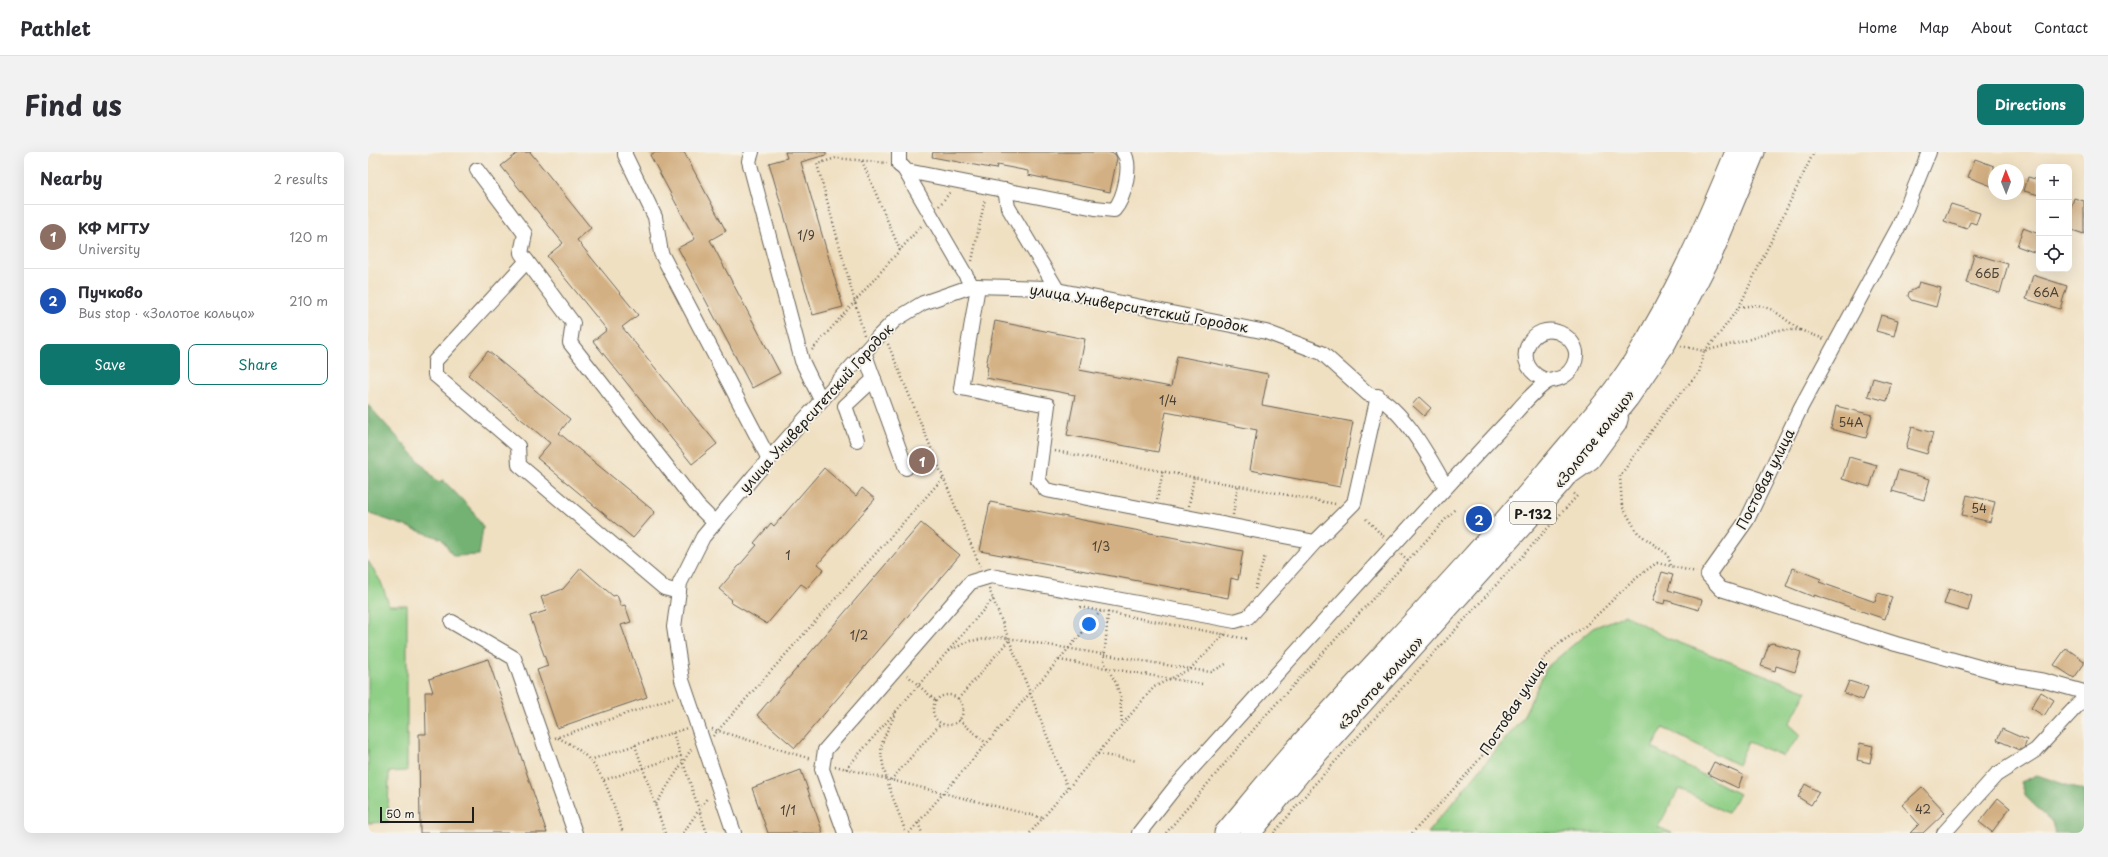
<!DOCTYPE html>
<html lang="en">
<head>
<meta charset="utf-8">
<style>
  body { margin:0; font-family:"Playpen Sans",sans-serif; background:#f2f2f3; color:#2b2b33 }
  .controls { position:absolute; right:12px; top:12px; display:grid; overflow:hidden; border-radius:8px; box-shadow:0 4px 16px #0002 }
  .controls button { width:36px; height:36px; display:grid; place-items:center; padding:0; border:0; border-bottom:1px solid #e1e1e2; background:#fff; color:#2b2b33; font:20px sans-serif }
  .compass { position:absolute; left:1620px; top:12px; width:36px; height:36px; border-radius:50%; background:#fff; box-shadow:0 4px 16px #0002; rotate:359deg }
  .scale { position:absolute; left:12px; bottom:10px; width:94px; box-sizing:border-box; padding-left:4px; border:2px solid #1c1c1c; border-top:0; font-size:11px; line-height:14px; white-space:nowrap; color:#1c1c1c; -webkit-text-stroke:3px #f7f3e8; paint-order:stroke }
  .you { position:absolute; left:721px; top:472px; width:14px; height:14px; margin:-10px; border:3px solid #fff; border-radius:50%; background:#1a73e8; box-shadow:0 0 0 6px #1a73e833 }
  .badge { display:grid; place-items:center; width:26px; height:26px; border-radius:50%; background:#0f766e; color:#fff; font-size:13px; font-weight:700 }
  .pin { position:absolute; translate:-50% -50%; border:2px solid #fff; box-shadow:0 1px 4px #0006 }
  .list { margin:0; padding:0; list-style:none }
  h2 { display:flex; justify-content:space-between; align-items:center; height:52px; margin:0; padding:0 16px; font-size:17px }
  h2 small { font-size:13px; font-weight:400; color:#7c7c81 }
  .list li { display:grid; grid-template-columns:26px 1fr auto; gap:12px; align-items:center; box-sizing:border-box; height:64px; padding:0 16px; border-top:1px solid #e1e1e2 }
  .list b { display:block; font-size:15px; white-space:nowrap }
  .list p { margin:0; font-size:13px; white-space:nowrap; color:#7c7c81 }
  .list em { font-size:13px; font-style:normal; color:#7c7c81 }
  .actions { display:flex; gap:8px; padding:12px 16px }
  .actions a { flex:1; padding:9px 0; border:1px solid #0f766e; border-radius:8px; text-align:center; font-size:14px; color:#0f766e }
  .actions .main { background:#0f766e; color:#fff }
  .icon { flex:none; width:22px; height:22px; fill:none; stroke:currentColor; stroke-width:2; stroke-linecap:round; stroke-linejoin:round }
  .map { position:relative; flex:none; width:1716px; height:681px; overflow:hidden; border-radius:8px }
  header { display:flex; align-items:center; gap:24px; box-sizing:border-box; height:56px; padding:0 20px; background:#fff; border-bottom:1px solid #e1e1e2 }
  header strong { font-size:19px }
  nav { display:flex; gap:22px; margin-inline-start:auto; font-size:14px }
  .intro { display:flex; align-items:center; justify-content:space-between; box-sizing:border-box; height:96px; padding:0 24px }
  h1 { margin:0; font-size:28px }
  .button { padding:10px 18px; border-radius:8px; background:#0f766e; color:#fff; font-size:14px; font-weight:700 }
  main { display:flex; gap:24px; padding:0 24px }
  aside { flex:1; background:#fff; border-radius:8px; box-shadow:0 4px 16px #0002 }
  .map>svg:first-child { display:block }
</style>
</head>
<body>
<header>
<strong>Pathlet</strong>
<nav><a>Home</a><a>Map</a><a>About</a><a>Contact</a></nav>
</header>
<div class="intro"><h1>Find us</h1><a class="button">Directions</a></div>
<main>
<aside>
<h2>Nearby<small>2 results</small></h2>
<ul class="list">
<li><span class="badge" style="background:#8d6e63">1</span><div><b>КФ МГТУ</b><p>University</p></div><em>120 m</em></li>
<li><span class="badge" style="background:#1a4fb4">2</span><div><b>Пучково</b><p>Bus stop · «Золотое кольцо»</p></div><em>210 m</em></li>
</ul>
<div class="actions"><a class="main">Save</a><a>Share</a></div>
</aside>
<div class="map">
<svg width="1716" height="681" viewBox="0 0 1716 681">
  <rect width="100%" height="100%" fill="#f7f3e8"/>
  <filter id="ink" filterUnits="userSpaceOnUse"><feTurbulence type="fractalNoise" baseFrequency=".025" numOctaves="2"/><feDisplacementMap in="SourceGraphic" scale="8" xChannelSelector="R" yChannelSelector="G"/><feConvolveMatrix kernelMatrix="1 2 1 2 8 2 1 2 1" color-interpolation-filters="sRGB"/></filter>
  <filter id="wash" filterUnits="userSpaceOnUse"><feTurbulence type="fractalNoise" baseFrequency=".012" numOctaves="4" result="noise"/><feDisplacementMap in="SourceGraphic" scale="16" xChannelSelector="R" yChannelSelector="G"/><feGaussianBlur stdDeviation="0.9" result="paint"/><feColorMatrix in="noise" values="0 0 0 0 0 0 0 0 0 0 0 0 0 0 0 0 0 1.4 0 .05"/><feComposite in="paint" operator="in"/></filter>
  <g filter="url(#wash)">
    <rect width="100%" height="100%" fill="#f0e0c2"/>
    <g fill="#8fcf86" stroke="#567651">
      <polygon points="0,409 13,430 21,453 39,453 39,619 21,620 20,670 0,671"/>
      <polygon points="1257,463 1299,486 1439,539 1421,572 1433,583 1415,604 1380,590 1370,613 1295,576 1284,596 1371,642 1359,661 1311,637 1290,675 1304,681 1059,681 1154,567 1179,515 1225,476"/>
    </g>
    <g fill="#73b273" stroke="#486748">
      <polygon points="0,253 70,330 75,328 104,358 115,375 111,403 85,404 74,387 0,361"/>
      <polygon points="1669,623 1716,639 1716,681 1687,681 1684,670 1658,645 1653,630"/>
    </g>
    <g id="blocks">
      <g fill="#d3b083">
        <polygon points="151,0 162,0 223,76 209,88 270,163 254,175 349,292 324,312 225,189 239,178 179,104 195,91 133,14"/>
        <polygon points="288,0 316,0 358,79 342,88 412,221 384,236 310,96 327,87 282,3"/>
        <polygon points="417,0 458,0 458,3 433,10 475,155 445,163 401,11 419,6"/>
        <polygon points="565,0 739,0 747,2 749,6 742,40 660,23 660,19 629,13 628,17 564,5"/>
        <polygon points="1607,7 1626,14 1626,35 1600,25"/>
        <polygon points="1660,25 1671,28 1671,43 1656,39"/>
        <polygon points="1706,46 1716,49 1716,82 1701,77 1701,62"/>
        <polygon points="1583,52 1612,61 1608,72 1602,70 1599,77 1576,69"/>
        <polygon points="1655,76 1671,82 1671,102 1649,94"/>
        <polygon points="1606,102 1640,112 1632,141 1598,131"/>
        <polygon points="1665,123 1699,134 1692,157 1658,147"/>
        <polygon points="1551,130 1573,136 1568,155 1543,148 1540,144 1541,140 1549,136"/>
        <polygon points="1513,163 1530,168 1526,184 1508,179"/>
        <polygon points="627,169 717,187 711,218 803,235 809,204 900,222 894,253 985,270 972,335 882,318 889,278 798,260 790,300 699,283 707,243 618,226 620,215 618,214"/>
        <polygon points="120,199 202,267 191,281 287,360 265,386 169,306 182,291 100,223"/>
        <polygon points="1505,226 1523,231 1519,249 1500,244"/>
        <polygon points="1051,245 1063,256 1056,264 1044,253"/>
        <polygon points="1468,254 1504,263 1498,286 1463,277"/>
        <polygon points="1544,275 1565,281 1559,302 1538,296"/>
        <polygon points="1481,305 1509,313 1502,335 1474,327"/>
        <polygon points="456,316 488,344 494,336 507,347 450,412 456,417 439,436 433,432 399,472 362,450 364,448 351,437 389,393 386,391 403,371 406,374"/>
        <polygon points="1530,318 1562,327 1556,348 1524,339"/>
        <polygon points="1599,343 1627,350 1622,370 1594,363"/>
        <polygon points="622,350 875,399 870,428 863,426 860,446 612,399"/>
        <polygon points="553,371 592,403 427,596 389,563"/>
        <polygon points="213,416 245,444 249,443 253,454 257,453 263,470 253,473 279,545 189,576 169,518 180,514 162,464 178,459 173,445 195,437"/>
        <polygon points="1425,416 1453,427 1451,430 1507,450 1510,441 1524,445 1517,467 1446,443 1446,445 1418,434"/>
        <polygon points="1294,420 1305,423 1300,438 1334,448 1331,458 1297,448 1296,452 1285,449"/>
        <polygon points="1581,437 1604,444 1600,459 1576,452"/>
        <polygon points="1405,491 1433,500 1427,520 1408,514 1407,519 1393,514 1401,492"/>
        <polygon points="1698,496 1716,509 1716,512 1706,526 1686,513"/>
        <polygon points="120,507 179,681 52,681 51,582 58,582 57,540 65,540 61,527"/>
        <polygon points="1481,529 1500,535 1495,548 1476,541"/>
        <polygon points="1673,540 1686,548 1676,564 1663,556"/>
        <polygon points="1634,577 1659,588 1656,596 1652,598 1629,588"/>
        <polygon points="1492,591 1505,594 1502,611 1489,608"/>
        <polygon points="1346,610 1375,623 1370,636 1340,622"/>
        <polygon points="433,618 455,681 400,681 384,636"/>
        <polygon points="1437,632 1451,640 1443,653 1430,645"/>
        <polygon points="1554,635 1577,660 1555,681 1542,681 1551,672 1534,653"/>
        <polygon points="1630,646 1642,656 1624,680 1611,670"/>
      </g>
    </g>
  </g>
  <g filter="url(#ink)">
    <use href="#blocks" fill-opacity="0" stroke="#666156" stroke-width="1"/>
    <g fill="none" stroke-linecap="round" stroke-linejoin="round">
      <g stroke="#666156" stroke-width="16">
        <g id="minor">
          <polyline points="257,0 257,3 287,65 293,101 401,307"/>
          <polyline points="384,0 381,9 434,209 453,248"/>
          <path d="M531,0v13l8,6 188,37 19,2c10,-11 19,-46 9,-58"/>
          <polyline points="1561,0 1531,74 1433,255 1379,368 1340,423 1353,437 1528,492 1636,522 1677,529 1716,540"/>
          <polyline points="535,15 604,134"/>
          <polyline points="109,18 157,82 153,101 205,171 202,191 330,354 347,371"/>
          <polyline points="637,38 640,55 690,139"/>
          <polyline points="159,109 67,209 67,223 150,294 151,313 296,436 311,440"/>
          <polyline points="610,134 593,236 680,253 670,328 678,338 947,390"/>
          <polyline points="496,200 538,316"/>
          <polyline points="489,288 477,254 506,227"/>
          <polyline points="1204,324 1224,310 1251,273 1253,266"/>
          <polyline points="84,470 146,506 207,681"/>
          <path d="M366,681l-52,-153 -8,-53 6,-44 23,-46 51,-61 124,-139 17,-17 28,-17 49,-17 75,2 219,44 56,21 46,41c32,7 62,65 78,93"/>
          <polyline points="477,681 454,617 457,598 603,430 623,424 867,469 880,465 947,390 986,351 1010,244"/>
          <path d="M771,681l37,-47c110,-122 219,-245 331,-364 13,-14 25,-30 40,-40 5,-3 12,-2 17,-6 8,-5 13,-15 12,-24 -1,-7 -7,-14 -12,-17 -33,-20 -59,33 -15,46"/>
          <polyline points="1576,681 1628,623 1668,598 1716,546"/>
        </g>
      </g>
      <g stroke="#666156" stroke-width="23">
        <g id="highway">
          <path d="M857,681c21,-25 42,-51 64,-76 85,-95 175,-186 257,-285 29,-36 63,-71 88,-111 42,-67 72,-136 102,-209"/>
          <polyline points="882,681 935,617 1193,330 1260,246 1298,190 1345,99 1386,0"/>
        </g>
      </g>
      <g stroke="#666156" stroke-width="2.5" stroke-dasharray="1 3" stroke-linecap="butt">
        <polyline points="494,9 532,98"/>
        <polyline points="571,54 583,39"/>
        <polyline points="604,109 617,47"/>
        <polyline points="1432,178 1456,187"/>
        <polyline points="496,183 449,12 468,6 519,11"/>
        <polyline points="520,192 612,414"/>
        <polyline points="1313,194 1336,199 1347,188 1371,155 1446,0"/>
        <polyline points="444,198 554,73"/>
        <polyline points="687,299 967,352"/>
        <polyline points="789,348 795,319"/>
        <polyline points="821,354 826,325"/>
        <polyline points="865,363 870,333"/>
        <polyline points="998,367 1017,386"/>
        <polyline points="1033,402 1040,408"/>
        <polyline points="1303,413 1299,402 1270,381 1254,354 1252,324 1301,254 1331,221 1336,199 1373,190 1409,178 1432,178 1405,158 1390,153 1371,155"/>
        <polyline points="621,437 700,637"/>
        <polyline points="887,437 897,403"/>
        <polyline points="712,455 879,487"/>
        <polyline points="740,460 736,510 748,531 752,544 754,572"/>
        <polyline points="580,499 602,489 633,485 822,517 843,520 858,512"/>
        <polyline points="691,508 834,532"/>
        <polyline points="539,523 568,549"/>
        <circle cx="580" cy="558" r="15"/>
        <polyline points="590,547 642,487"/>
        <path d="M528,560c-4,10 -11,21 -14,32 -5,19 17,68 24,89"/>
        <polyline points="591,568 618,591"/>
        <polyline points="344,577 443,607"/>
        <polyline points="305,581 339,681"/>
        <polyline points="345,584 575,326"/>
        <polyline points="187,586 307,545"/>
        <path d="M190,586c44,19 51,54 65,95"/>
        <polyline points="267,593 297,681"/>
        <polyline points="730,602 769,609"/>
        <polyline points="222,608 319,576"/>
        <polyline points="467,614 675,666"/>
        <polyline points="478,617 625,447"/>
        <polyline points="236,628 313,604"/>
        <polyline points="523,628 573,571"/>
        <polyline points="288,652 324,596"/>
        <polyline points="550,671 554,681"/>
        <polyline points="315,681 340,645"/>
        <polyline points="541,681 733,459"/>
        <polyline points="662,681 786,535 822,517 859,480"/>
        <polyline points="798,681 897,564 1087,357"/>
        <polyline points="906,681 946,633 1209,344 1204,340"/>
        <path d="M1044,681c25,-26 51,-53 73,-81 24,-31 38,-71 65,-100 9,-10 23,-17 34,-25 24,-21 46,-47 73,-64l39,9"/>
      </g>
      <use href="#minor" stroke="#fff" stroke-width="14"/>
      <use href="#highway" stroke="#fff" stroke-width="21"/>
    </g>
  </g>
  <g text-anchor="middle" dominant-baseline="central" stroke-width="3.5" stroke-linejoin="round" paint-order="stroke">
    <g font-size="12" fill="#4a4136">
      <text x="438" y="83">1/9</text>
      <text x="1619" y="121">66Б</text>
      <text x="1678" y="140">66А</text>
      <text x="800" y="248">1/4</text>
      <text x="1483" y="270">54А</text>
      <text x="1611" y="356">54</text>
      <text x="733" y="394">1/3</text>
      <text x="420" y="403">1</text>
      <text x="491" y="483">1/2</text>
      <text x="1555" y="657">42</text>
      <text x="420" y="658">1/1</text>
    </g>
    <rect fill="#f7f3e8" stroke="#5e5c59" stroke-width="1" x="1142" y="350" width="46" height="22" rx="3"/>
    <g font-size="13" font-weight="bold" fill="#1c1c1c">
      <text x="1165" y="361">Р-132</text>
    </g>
    <g font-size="14" fill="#1c1c1c" stroke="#f7f3e8">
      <text transform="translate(771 156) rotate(10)">улица Университетский Городок</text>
      <text transform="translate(448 256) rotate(-48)">улица Университетский Городок</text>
      <text transform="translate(1226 287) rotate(-52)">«Золотое кольцо»</text>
      <text transform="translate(1397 327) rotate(-63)">Постовая улица</text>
      <text transform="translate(1012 531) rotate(-48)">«Золотое кольцо»</text>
      <text transform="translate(1145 555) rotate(-57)">Постовая улица</text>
    </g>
  </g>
</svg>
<div class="controls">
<button>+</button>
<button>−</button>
<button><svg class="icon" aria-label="locate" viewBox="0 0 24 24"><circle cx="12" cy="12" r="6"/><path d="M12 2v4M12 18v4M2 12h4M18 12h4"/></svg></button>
</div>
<svg class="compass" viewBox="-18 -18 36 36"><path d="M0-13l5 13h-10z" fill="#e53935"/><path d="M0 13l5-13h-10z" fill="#7c7c81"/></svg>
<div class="scale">50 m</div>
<div class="you"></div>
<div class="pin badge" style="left:554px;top:309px;background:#8d6e63">1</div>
<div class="pin badge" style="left:1111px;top:367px;background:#1a4fb4">2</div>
</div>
</main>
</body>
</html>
